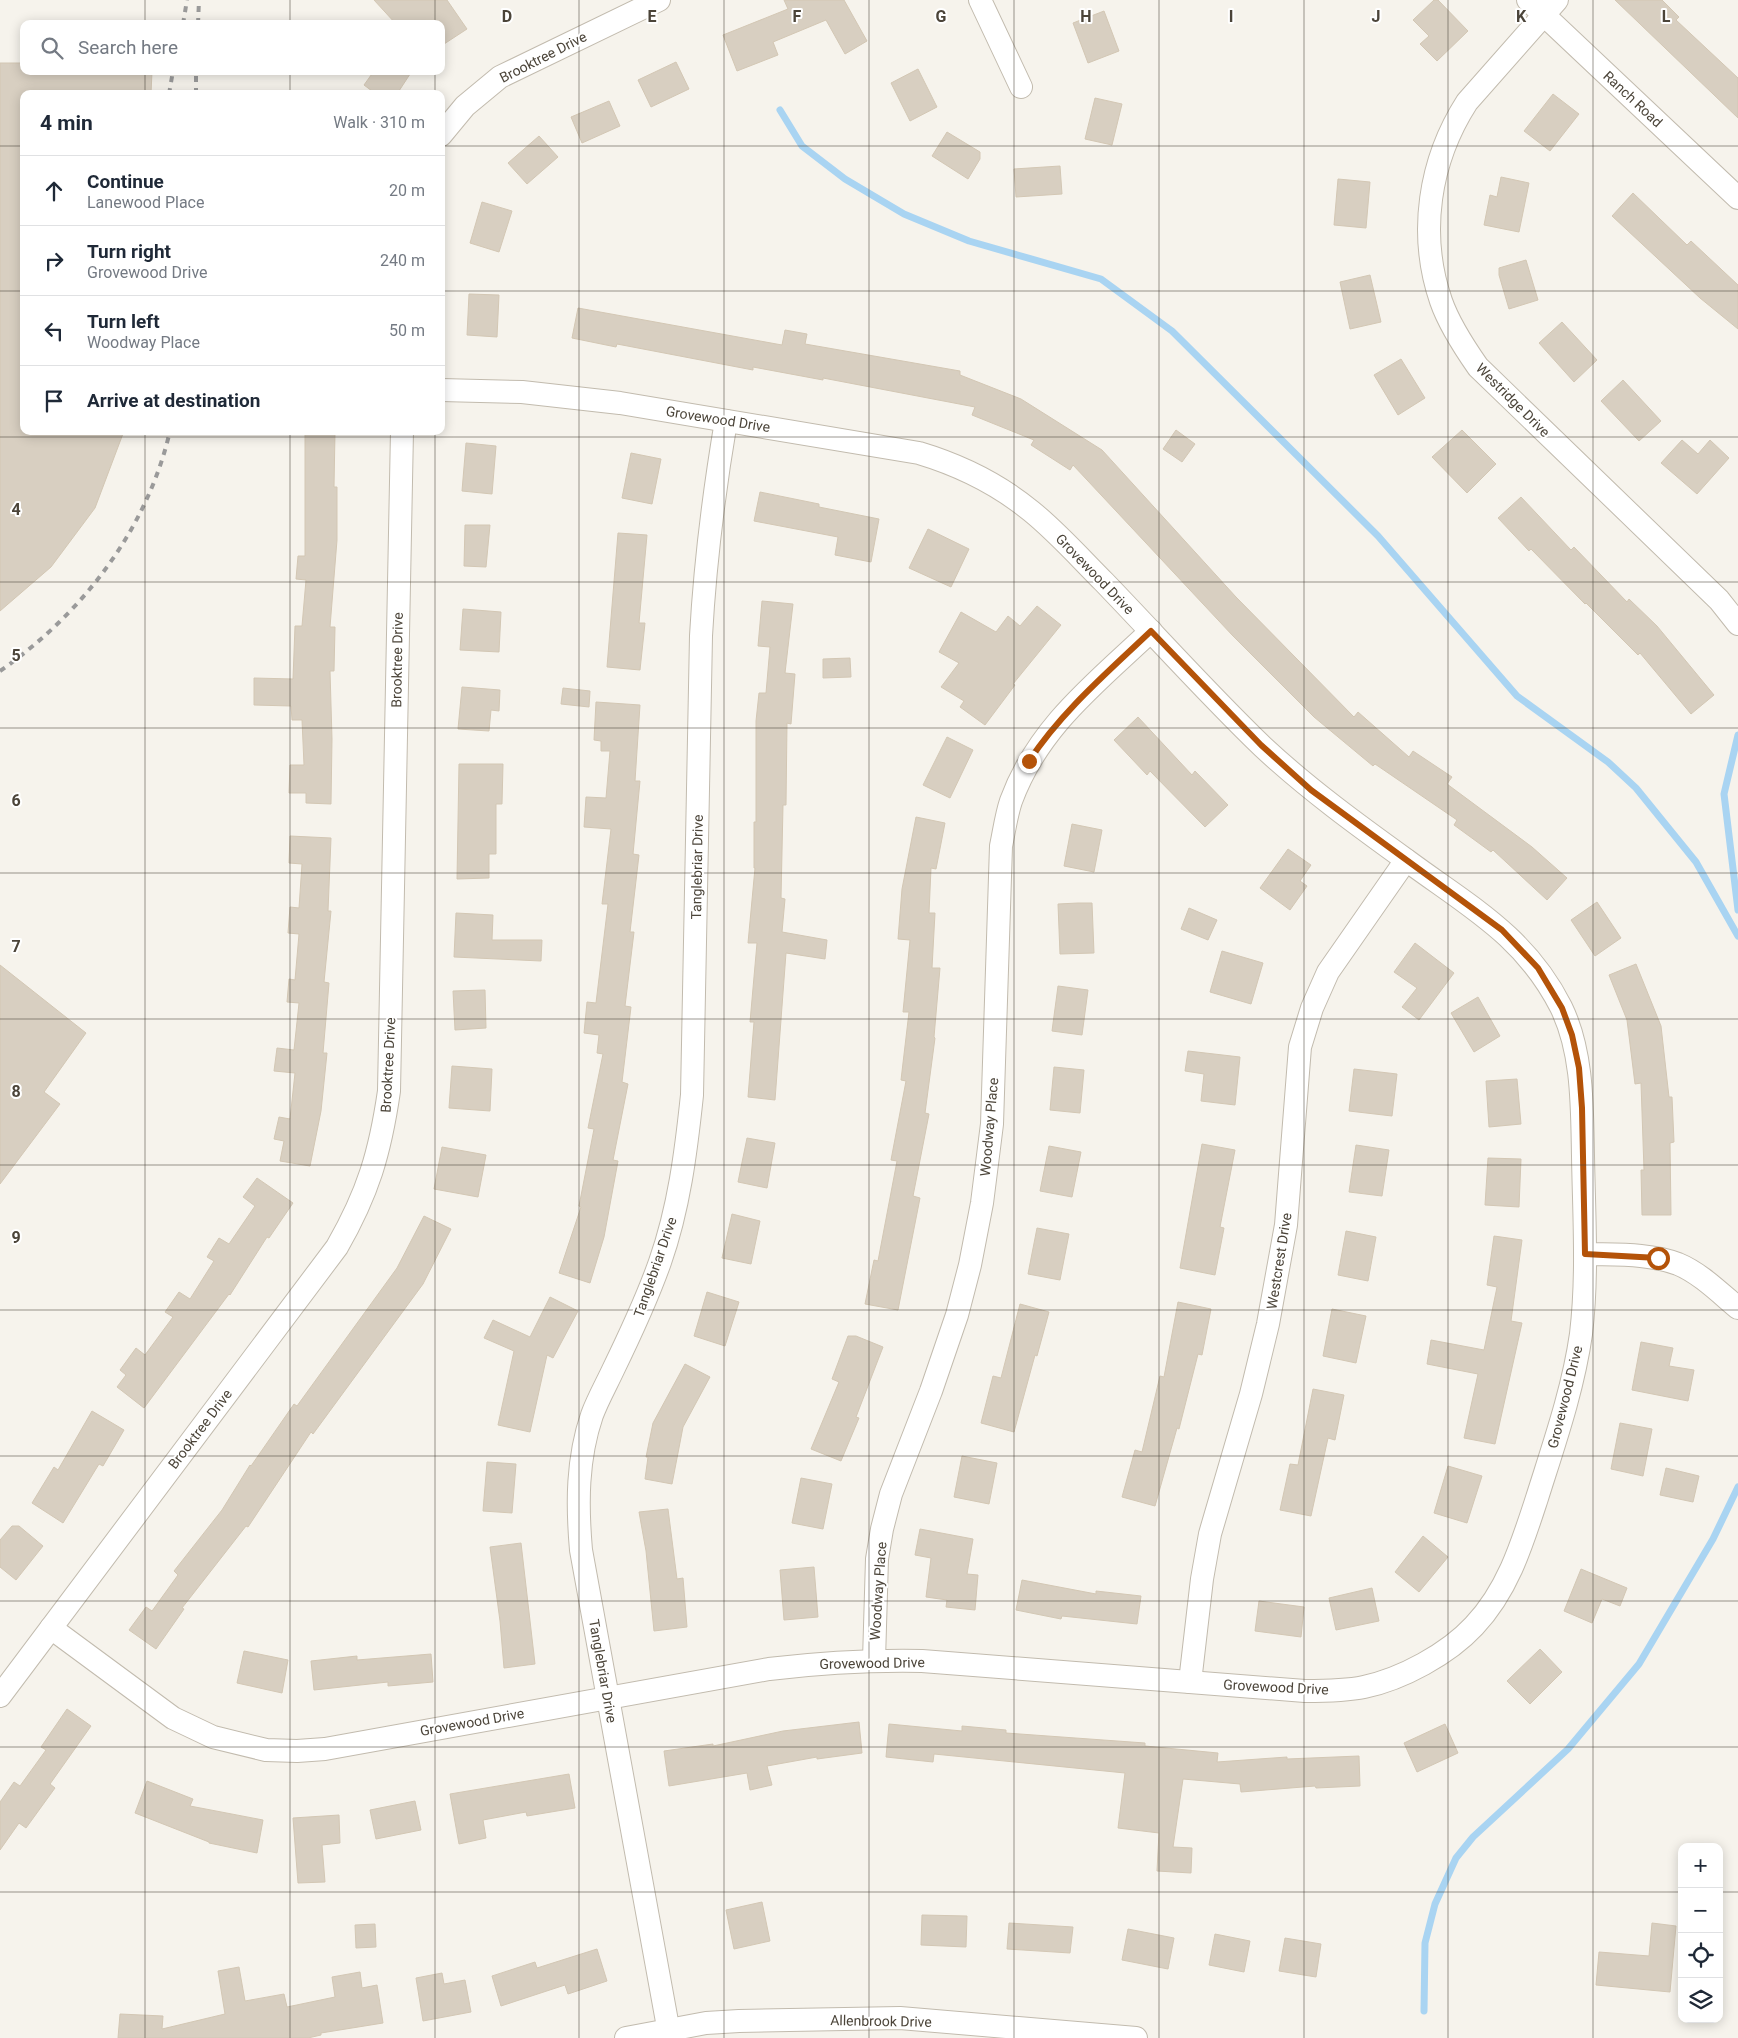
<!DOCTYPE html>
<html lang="en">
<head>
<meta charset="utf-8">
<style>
  body { margin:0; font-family:Roboto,sans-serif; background:#f2f2f3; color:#1f2937 }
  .controls { position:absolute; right:15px; bottom:15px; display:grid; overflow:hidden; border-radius:10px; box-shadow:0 2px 12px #0003 }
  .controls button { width:45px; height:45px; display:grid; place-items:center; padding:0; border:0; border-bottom:1px solid #e0e1e3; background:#fff; color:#1f2937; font:25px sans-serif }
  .stop { position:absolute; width:15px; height:15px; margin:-11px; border:4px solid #b45309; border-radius:50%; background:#fff }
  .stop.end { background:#b45309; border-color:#fff; box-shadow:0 1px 5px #0008 }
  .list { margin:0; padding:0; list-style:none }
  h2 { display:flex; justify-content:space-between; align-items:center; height:65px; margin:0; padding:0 20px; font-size:21px }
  h2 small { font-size:16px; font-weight:400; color:#747a83 }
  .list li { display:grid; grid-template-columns:32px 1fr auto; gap:15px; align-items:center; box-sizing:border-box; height:70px; padding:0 20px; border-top:1px solid #e0e1e3 }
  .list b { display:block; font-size:19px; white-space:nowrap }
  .list p { margin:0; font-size:16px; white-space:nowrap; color:#747a83 }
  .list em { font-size:16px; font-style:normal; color:#747a83 }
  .icon { flex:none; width:28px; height:28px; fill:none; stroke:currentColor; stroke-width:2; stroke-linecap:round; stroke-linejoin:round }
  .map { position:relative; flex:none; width:1738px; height:2038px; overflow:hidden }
  .search { position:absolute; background:#fff; box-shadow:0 2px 12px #0003; left:20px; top:20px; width:425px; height:55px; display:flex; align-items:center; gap:12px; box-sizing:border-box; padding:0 18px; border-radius:10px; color:#747a83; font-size:19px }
  .panel { position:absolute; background:#fff; box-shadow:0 2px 12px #0003; left:20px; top:90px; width:425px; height:345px; border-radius:10px }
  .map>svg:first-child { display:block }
</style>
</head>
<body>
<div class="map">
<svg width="1738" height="2038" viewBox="0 0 1738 2038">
  <rect width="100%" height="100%" fill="#f6f3ec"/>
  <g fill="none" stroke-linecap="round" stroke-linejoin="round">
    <g stroke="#a9d4f2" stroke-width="7">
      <polyline points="780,110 802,146 845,179 904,214 969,241 1101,279 1172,331 1378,536 1517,696 1608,762 1636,788 1696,862 1738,936"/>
      <polyline points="1738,735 1724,794 1738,910"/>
      <polyline points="1424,2011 1425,1943 1435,1904 1456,1858 1473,1837 1568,1749 1639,1664 1713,1539 1738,1487"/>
    </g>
  </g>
  <g fill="#d8cfc1" stroke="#d3c7b4">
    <polygon points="374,0 447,0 467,29 441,46 441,24 396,24"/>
    <polygon points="784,0 844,0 867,41 845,54 826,20 773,42 778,55 737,71 723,35 788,9"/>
    <polygon points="1434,0 1438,0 1468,31 1437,61 1420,44 1429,36 1413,20"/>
    <polygon points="1615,0 1662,0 1679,17 1676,20 1738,78 1738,118"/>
    <polygon points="1104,11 1119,51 1088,63 1073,23"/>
    <polygon points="676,62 689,89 651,107 638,80"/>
    <polygon points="0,63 24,63 24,71 152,71 151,94 24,94 24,431 124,431 95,508 51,567 0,611"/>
    <polygon points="918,69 937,107 910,121 891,83"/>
    <polygon points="374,71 412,71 397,94 376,94 364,85"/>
    <polygon points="1553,94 1579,114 1550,151 1524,131"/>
    <polygon points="1095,98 1122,104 1112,145 1085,139"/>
    <polygon points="609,101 620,126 582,143 571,117"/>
    <polygon points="947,132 980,152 980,159 968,179 932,156"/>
    <polygon points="539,136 558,157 527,184 508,163"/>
    <polygon points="1060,166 1062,194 1016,197 1014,169"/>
    <polygon points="1501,177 1529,183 1519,232 1484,225 1490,195 1497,197"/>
    <polygon points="1338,179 1370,182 1366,228 1334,225"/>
    <polygon points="1633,193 1687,245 1691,241 1738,285 1738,329 1700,298 1612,216"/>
    <polygon points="482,202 512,211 499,252 470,243"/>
    <polygon points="1526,260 1538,300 1509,309 1499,275 1499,268"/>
    <polygon points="1370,275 1381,322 1350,329 1340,282"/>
    <polygon points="469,294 499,295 497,337 467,335"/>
    <polygon points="578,308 782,345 785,330 807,334 805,344 960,371 960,375 1021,399 1102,450 1236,597 1354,717 1358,712 1409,757 1413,751 1452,777 1447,784 1532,847 1567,878 1547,900 1493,850 1491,852 1454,825 1457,820 1375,764 1373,766 1314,717 1233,636 1073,465 1070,470 1031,445 1034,440 972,415 975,407 823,378 823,380 753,367 753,370 617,344 616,347 572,338"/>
    <polygon points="1562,322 1597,360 1574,382 1539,343"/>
    <polygon points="1401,359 1425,398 1398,415 1374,375"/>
    <polygon points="1623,380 1661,421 1639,441 1601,401"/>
    <polygon points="1176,430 1195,444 1182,462 1163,449"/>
    <polygon points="1462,430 1496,464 1467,493 1432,457"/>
    <polygon points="305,431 335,431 334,487 337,487 337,540 330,627 335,627 334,671 330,671 332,739 331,804 306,803 306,793 289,793 290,765 304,765 302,720 292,720 291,706 254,705 254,678 293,679 295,626 302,626 306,580 296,579 298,556 305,556"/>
    <polygon points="1682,440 1698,454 1710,440 1729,458 1697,494 1661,463"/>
    <polygon points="466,443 496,446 492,494 462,491"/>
    <polygon points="631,453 661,459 652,504 622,498"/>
    <polygon points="760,492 819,504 819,507 879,519 871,562 835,555 838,537 754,521"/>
    <polygon points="1521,497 1571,550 1574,547 1627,602 1629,599 1657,626 1714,695 1691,714 1640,653 1638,655 1586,603 1585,604 1531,549 1529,551 1498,518"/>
    <polygon points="465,525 490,525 486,567 464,566"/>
    <polygon points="928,529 969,549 951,587 909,568"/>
    <polygon points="618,533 647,535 639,623 645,623 640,670 607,667"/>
    <polygon points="762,601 793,604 785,673 795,674 791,724 787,723 786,805 783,805 781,898 785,899 782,932 827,940 825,959 786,953 775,1100 748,1097 754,1022 750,1022 757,943 748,943 755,868 754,868 754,822 756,822 756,721 759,693 766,693 770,647 758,646"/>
    <polygon points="1037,606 1061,625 1013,684 1015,685 985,725 960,707 964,701 941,687 959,663 939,652 961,612 996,632 1008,616 1020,626"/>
    <polygon points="463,609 501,612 499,652 460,650"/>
    <polygon points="850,658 851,677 823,678 823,659"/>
    <polygon points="462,687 500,690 499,711 491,710 489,731 458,729"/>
    <polygon points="563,688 590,691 589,707 561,704"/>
    <polygon points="596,702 640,705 635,781 640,781 633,854 639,855 630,932 634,932 625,1006 631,1007 622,1082 628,1084 613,1160 618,1161 604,1237 590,1283 559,1273 581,1207 579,1206 594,1129 588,1128 603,1054 597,1053 599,1035 584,1033 587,1002 596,1003 608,904 602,904 611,829 584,827 586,797 606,798 610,751 601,751 601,741 594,740"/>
    <polygon points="1138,717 1192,775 1195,771 1228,805 1205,827 1150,771 1147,775 1114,740"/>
    <polygon points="947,737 973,750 950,798 923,785"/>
    <polygon points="459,764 503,764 502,804 496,804 496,854 489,854 489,878 457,879"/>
    <polygon points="916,817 945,823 936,869 931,868 929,913 935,913 932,968 940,968 934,1037 935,1038 925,1113 929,1114 913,1196 920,1198 898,1310 865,1304 874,1260 878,1261 897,1161 891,1160 906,1081 901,1080 909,1012 903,1012 910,940 898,939 902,889"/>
    <polygon points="1072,824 1102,830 1094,872 1064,866"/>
    <polygon points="290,836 331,838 328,911 331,911 324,982 329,983 323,1053 327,1053 321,1111 310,1166 280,1161 284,1141 274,1139 279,1117 290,1119 295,1073 274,1071 277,1048 294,1050 299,1003 287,1002 289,979 295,980 299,934 288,933 290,907 299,908 302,864 289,863"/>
    <polygon points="1288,849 1311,865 1300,881 1307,886 1290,910 1260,888"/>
    <polygon points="1597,902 1621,938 1595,956 1571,920"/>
    <polygon points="1078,903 1092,903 1094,953 1060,954 1058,904"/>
    <polygon points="1189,908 1217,920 1208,940 1181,929"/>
    <polygon points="456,913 493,915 492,940 542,940 541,961 454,957"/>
    <polygon points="1415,943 1454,973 1419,1020 1402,1007 1417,988 1394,972"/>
    <polygon points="1222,951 1263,963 1251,1004 1210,992"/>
    <polygon points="1636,964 1661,1026 1669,1097 1672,1097 1674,1142 1670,1143 1671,1215 1642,1215 1641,1170 1644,1170 1641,1083 1635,1084 1627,1020 1609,975"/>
    <polygon points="0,965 86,1033 44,1092 60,1104 0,1184"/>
    <polygon points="1058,986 1088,990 1082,1035 1052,1031"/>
    <polygon points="485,990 486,1028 455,1030 453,991"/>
    <polygon points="1478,997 1500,1036 1474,1052 1451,1013"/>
    <polygon points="1188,1051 1240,1057 1235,1105 1201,1101 1204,1074 1185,1071"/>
    <polygon points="452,1066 492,1069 490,1111 449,1108"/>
    <polygon points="1054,1067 1084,1070 1080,1113 1050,1110"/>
    <polygon points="1354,1069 1397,1074 1392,1116 1349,1111"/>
    <polygon points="1517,1079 1521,1124 1489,1127 1486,1081"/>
    <polygon points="747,1138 775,1143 767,1188 738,1182"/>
    <polygon points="1202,1144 1235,1150 1220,1227 1224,1228 1215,1275 1180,1268"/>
    <polygon points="1356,1145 1389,1150 1382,1196 1349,1192"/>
    <polygon points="1049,1146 1081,1152 1072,1197 1040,1191"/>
    <polygon points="442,1147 486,1155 478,1197 434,1189"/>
    <polygon points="1488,1158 1521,1159 1519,1207 1485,1205"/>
    <polygon points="257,1178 293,1203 269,1238 267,1237 230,1295 229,1294 144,1408 117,1387 126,1375 120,1370 136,1348 145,1355 173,1317 165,1312 179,1292 190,1299 214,1261 207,1257 219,1238 229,1244 255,1206 243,1197"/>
    <polygon points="732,1214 760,1221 751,1264 722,1258"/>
    <polygon points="424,1216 451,1229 423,1284 313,1434 311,1432 248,1527 246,1526 182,1608 184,1609 156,1649 129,1630 146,1607 152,1611 178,1575 174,1571 222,1510 250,1465 251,1466 294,1404 297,1406 397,1268"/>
    <polygon points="1037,1228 1069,1234 1060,1280 1028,1274"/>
    <polygon points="1346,1231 1376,1237 1368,1281 1338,1275"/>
    <polygon points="1494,1236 1522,1240 1511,1321 1522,1323 1495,1444 1464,1438 1478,1374 1427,1364 1431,1340 1484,1350 1497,1287 1487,1285"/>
    <polygon points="707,1292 739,1302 725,1346 694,1336"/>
    <polygon points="550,1297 578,1311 553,1358 547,1355 530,1432 498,1425 514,1351 484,1338 493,1320 530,1337"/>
    <polygon points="1178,1302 1211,1309 1202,1355 1198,1354 1179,1429 1177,1428 1155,1506 1122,1497 1135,1450 1142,1452 1160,1376 1164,1377"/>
    <polygon points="1020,1304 1049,1312 1037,1356 1035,1355 1014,1432 981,1423 993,1376 1001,1378"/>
    <polygon points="1332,1309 1366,1316 1356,1363 1323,1356"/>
    <polygon points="848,1336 856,1336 883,1347 856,1417 859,1418 841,1461 811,1449 839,1382 832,1379"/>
    <polygon points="1641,1342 1673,1348 1669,1366 1694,1370 1688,1401 1632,1390"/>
    <polygon points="685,1364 710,1377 683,1427 672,1484 645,1479 648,1457 646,1457 653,1423"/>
    <polygon points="1313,1389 1344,1395 1335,1440 1328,1438 1311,1516 1280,1510 1290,1464 1298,1465"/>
    <polygon points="92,1411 124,1430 103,1466 99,1464 63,1523 32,1503 54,1467 58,1470"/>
    <polygon points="1620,1423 1652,1429 1643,1476 1611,1469"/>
    <polygon points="962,1456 997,1463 989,1504 954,1497"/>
    <polygon points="487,1462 516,1464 512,1513 483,1511"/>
    <polygon points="1448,1466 1482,1476 1467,1523 1434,1513"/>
    <polygon points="1666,1468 1699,1476 1693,1502 1660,1495"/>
    <polygon points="801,1478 832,1484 823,1529 792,1523"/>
    <polygon points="668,1509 677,1579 683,1578 687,1627 654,1631 646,1551 639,1512"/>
    <polygon points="12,1526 19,1526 43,1546 16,1580 0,1567 0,1540"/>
    <polygon points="920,1529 973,1539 967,1574 978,1575 975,1610 946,1607 947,1600 926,1597 931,1558 915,1555"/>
    <polygon points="1423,1536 1448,1557 1419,1592 1395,1572"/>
    <polygon points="521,1543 535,1664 504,1668 500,1621 490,1547"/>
    <polygon points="814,1567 818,1617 784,1620 780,1570"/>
    <polygon points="1581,1569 1627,1588 1620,1606 1602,1599 1592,1623 1564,1611"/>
    <polygon points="1022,1580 1096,1594 1096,1591 1141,1596 1137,1624 1062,1616 1061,1619 1016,1610"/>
    <polygon points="1372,1588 1379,1621 1336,1630 1329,1598"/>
    <polygon points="1259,1601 1304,1607 1301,1637 1255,1631"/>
    <polygon points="1540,1649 1562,1672 1530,1704 1507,1681"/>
    <polygon points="244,1651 288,1660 282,1693 237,1683"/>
    <polygon points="431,1654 433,1682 388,1686 388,1682 314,1690 311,1661 357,1656 357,1660"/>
    <polygon points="67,1709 91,1726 50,1784 55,1788 26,1828 19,1823 0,1850 0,1802 14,1782 20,1786 46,1750 41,1747"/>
    <polygon points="859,1722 862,1753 817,1759 817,1757 767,1766 772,1785 750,1790 747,1773 669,1786 664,1751 713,1744 713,1746 783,1731"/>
    <polygon points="889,1724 962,1731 962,1726 1006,1730 1006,1733 1145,1743 1145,1746 1218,1753 1217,1762 1287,1757 1287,1759 1359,1756 1360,1786 1316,1788 1315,1786 1241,1792 1240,1784 1183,1779 1173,1847 1192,1848 1191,1873 1157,1871 1159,1833 1118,1828 1125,1773 934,1754 933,1762 886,1757"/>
    <polygon points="1445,1724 1458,1753 1417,1772 1404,1743"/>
    <polygon points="569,1774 575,1808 527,1816 526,1812 483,1820 486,1838 459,1844 450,1794"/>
    <polygon points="147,1781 193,1799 190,1806 263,1820 257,1853 209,1843 209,1842 135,1813"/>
    <polygon points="415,1801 421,1830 376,1839 370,1810"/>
    <polygon points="339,1815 340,1843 322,1845 325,1882 298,1883 293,1818"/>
    <polygon points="762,1902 770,1941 734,1949 726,1910"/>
    <polygon points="922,1915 967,1916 966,1947 921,1945"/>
    <polygon points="1009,1923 1073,1927 1070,1953 1007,1949"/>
    <polygon points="1652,1923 1676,1926 1670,1992 1596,1985 1599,1952 1649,1956"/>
    <polygon points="375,1924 376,1947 356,1948 355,1925"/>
    <polygon points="1128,1929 1174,1938 1168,1969 1122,1960"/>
    <polygon points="1215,1934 1250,1941 1244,1972 1209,1965"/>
    <polygon points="1285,1938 1321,1944 1316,1977 1279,1971"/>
    <polygon points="597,1949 607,1981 568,1994 565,1985 501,2006 492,1976 535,1962 537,1968"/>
    <polygon points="239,1967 245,2001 284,1994 287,2007 335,1997 332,1977 360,1972 362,1988 377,1985 383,2023 321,2033 321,2035 308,2038 118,2038 120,2014 163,2016 162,2029 225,2014 218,1971"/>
    <polygon points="442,1973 444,1984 465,1980 471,2012 423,2021 416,1978"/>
  </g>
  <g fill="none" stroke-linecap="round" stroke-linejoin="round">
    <g stroke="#c2bbae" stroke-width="24">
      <g id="street">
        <polyline points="980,0 1021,87"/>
        <polyline points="1528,0 1738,198"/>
        <path d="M1557,0l-90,102c-38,59 -49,132 -26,199 8,23 23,46 37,66l241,233 19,24"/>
        <polyline points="441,135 465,106 500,77 659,0"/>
        <path d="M1585,1254c30,1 64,-1 93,10 22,9 42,29 60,44"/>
        <path d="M51,1628l122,90 40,19 53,13 31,1 28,-2 444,-80c51,-6 102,-9 153,-8l383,30c19,0 40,0 59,-4 38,-8 84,-33 110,-61 34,-36 48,-82 63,-128 17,-54 36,-108 44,-164 7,-59 3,-118 2,-178 -1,-50 0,-104 -22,-149 -36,-71 -91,-100 -152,-145 -50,-36 -101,-73 -146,-115 -55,-53 -106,-110 -159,-165 -24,-24 -47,-50 -73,-71 -33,-27 -72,-46 -112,-58l-299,-50 -98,-11 -81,-2"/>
        <path d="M874,1660l3,-101 5,-30 9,-35 40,-103 26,-76 13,-50 12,-62 10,-79 9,-278c3,-14 5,-30 10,-45 27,-74 85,-118 140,-170"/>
        <polyline points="1190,1682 1202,1579 1210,1534 1251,1394 1268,1324 1286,1225 1300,1047 1312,1008 1328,972 1406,860"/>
        <path d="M0,1696l337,-449c31,-54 43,-94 52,-156l13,-660"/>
        <polyline points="626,2038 706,2023 739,2021 900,2018 1136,2038"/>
        <path d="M670,2038l-89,-488c-4,-46 -4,-91 11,-135 6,-16 14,-30 21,-45 17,-35 34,-71 47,-108 19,-54 26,-110 32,-167l9,-459c4,-73 13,-144 25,-215"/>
      </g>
    </g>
    <use href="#street" stroke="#fff" stroke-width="22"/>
    <g stroke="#9a9a9a" stroke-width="4" stroke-dasharray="6 6" stroke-linecap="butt">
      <polyline points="183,24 187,0"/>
      <polyline points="198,24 199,0"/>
      <polyline points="169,94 173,71"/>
      <polyline points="196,94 196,71"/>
      <path d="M0,671c82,-57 147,-141 170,-240"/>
    </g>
  </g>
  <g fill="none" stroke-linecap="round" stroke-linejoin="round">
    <path stroke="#b45309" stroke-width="6" d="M1029,761c33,-50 79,-89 122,-130l110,114 50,45 191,140 36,38 24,40 10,27 7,33 3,40 3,146 73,4"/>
  </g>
  <path fill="none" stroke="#4b4439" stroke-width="1" stroke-opacity="0.55" d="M145,0v24M290,0v24M435,0v24M579,0v2038M724,0v2038M869,0v2038M1014,0v2038M1159,0v2038M1304,0v2038M1448,0v2038M1593,0v2038M145,71v23M290,71v23M435,71v23M0,146h24M441,146h1297M0,291h24M441,291h1297M145,431v1607M290,431v1607M435,431v1607M0,437h1738M0,582h1738M0,728h1738M0,873h1738M0,1019h1738M0,1165h1738M0,1310h1738M0,1456h1738M0,1601h1738M0,1747h1738M0,1892h1682M1719,1892h19"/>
  <g text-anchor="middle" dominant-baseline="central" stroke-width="4" stroke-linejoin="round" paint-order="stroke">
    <g font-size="14" fill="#4b4439" stroke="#fff">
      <text transform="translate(543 57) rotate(-27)">Brooktree Drive</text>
      <text transform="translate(1633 99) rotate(43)">Ranch Road</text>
      <text transform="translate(1513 400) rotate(45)">Westridge Drive</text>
      <text transform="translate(718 419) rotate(9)">Grovewood Drive</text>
      <text transform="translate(1095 574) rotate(46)">Grovewood Drive</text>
      <text transform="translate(397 660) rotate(-89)">Brooktree Drive</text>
      <text transform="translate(697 867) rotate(-89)">Tanglebriar Drive</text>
      <text transform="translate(388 1065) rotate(-87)">Brooktree Drive</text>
      <text transform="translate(989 1127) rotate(-85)">Woodway Place</text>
      <text transform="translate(1279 1261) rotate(-81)">Westcrest Drive</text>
      <text transform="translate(655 1267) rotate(-71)">Tanglebriar Drive</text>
      <text transform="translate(1565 1397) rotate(-76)">Grovewood Drive</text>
      <text transform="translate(200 1429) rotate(-53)">Brooktree Drive</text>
      <text transform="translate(878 1591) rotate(-86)">Woodway Place</text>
      <text transform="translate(872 1663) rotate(-1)">Grovewood Drive</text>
      <text transform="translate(603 1671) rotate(80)">Tanglebriar Drive</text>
      <text transform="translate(1276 1687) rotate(3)">Grovewood Drive</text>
      <text transform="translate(472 1722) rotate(-10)">Grovewood Drive</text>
      <text transform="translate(881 2021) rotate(1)">Allenbrook Drive</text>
    </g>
  </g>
  <g font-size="16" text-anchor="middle" font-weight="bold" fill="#4b4439" stroke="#fff" stroke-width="4" stroke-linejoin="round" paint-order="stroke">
    <text x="507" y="22">D</text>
    <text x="652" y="22">E</text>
    <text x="797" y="22">F</text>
    <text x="941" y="22">G</text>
    <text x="1086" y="22">H</text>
    <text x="1231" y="22">I</text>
    <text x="1376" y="22">J</text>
    <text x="1521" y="22">K</text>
    <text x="1666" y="22">L</text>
    <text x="16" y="515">4</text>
    <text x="16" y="661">5</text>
    <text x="16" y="806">6</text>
    <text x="16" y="952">7</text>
    <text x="16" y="1097">8</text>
    <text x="16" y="1243">9</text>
  </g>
</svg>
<div class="controls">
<button>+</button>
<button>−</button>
<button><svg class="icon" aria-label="locate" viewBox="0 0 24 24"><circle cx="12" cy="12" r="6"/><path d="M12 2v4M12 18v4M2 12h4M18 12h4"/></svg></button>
<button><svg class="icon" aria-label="layers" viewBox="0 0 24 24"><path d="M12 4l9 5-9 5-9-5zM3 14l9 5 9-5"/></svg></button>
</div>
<div class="stop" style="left:1658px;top:1258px"></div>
<div class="stop end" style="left:1029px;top:761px"></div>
<div class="search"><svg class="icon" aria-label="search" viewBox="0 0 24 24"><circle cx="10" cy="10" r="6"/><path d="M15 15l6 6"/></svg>Search here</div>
<section class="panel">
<h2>4 min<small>Walk · 310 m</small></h2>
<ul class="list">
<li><svg class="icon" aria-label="ahead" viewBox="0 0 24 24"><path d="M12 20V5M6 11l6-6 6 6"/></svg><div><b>Continue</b><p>Lanewood Place</p></div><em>20 m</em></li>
<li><svg class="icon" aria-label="right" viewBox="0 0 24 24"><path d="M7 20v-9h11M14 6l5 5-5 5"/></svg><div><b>Turn right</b><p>Grovewood Drive</p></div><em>240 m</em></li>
<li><svg class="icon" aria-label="left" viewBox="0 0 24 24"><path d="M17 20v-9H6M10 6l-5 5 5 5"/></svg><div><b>Turn left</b><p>Woodway Place</p></div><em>50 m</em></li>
<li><svg class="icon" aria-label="arrive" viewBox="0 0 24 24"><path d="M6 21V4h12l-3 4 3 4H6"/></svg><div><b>Arrive at destination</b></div></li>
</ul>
</section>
</div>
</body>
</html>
